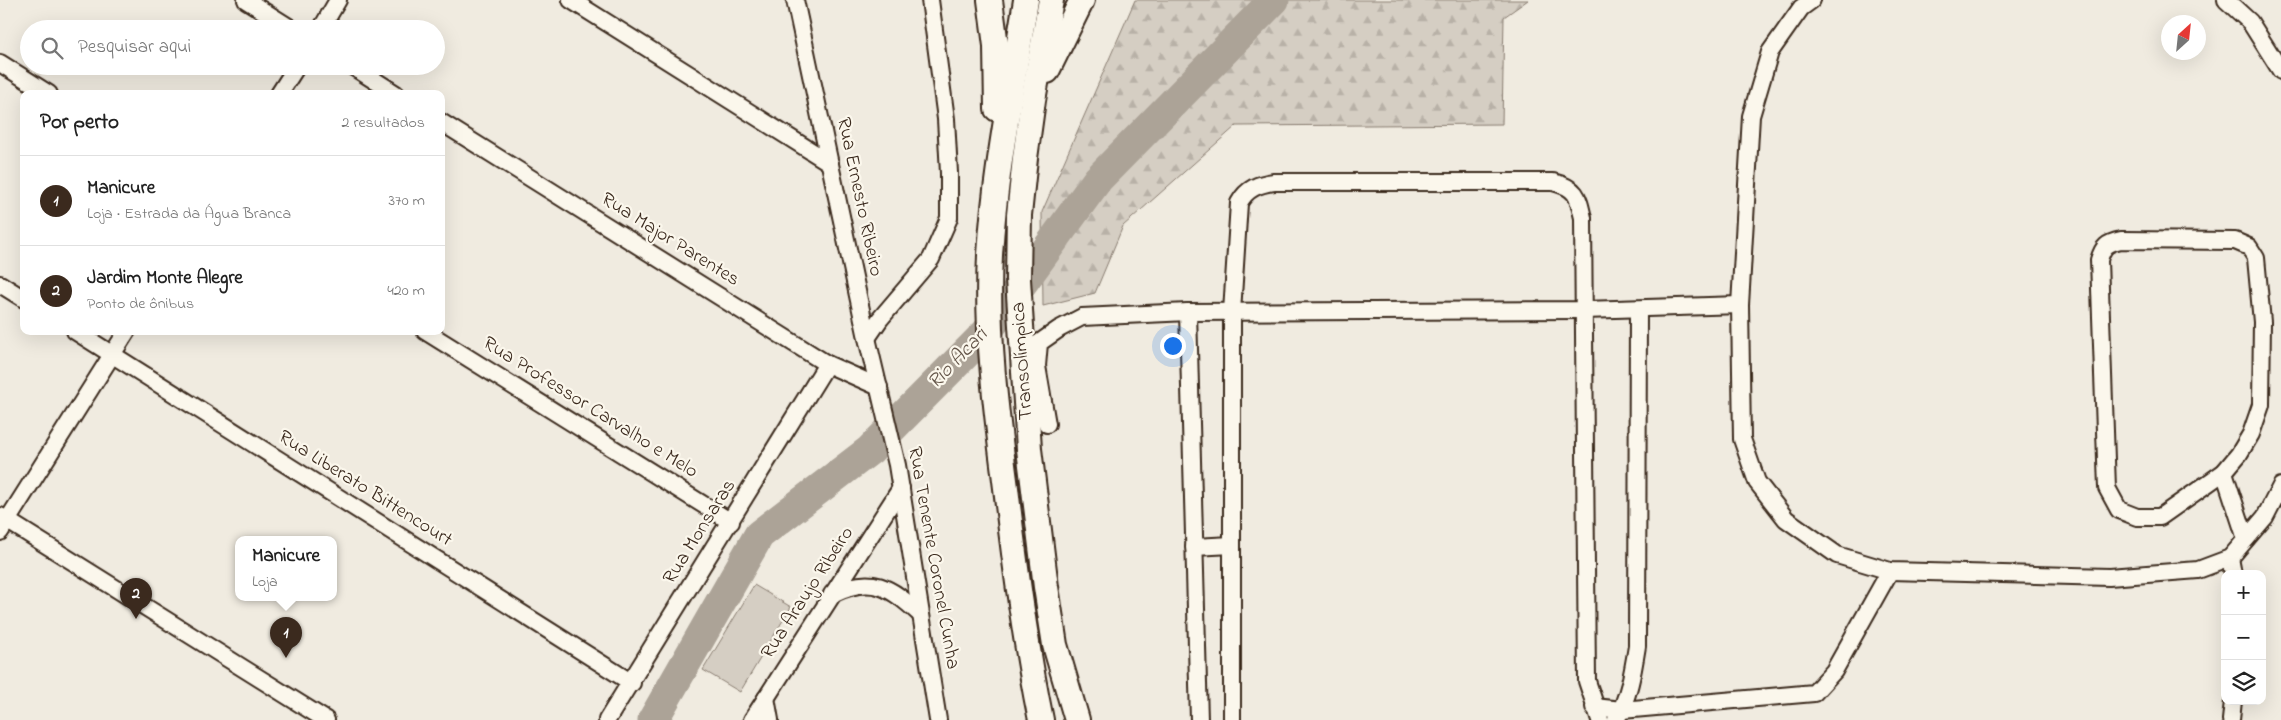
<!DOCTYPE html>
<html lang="pt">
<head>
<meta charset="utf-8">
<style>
  body { margin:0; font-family:"Indie Flower",sans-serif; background:#f6f6f6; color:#222 }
  .controls { position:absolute; right:15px; bottom:15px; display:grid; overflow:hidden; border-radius:10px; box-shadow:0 5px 20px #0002 }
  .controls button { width:45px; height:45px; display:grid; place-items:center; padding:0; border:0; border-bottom:1px solid #e0e0e0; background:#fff; color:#222; font:25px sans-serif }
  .compass { position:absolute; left:2161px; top:15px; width:45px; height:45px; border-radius:50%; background:#fff; box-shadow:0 5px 20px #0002; rotate:27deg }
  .you { position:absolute; left:1172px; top:345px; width:18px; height:18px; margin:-12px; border:4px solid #fff; border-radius:50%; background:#1a73e8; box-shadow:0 0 0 8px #1a73e833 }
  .badge { display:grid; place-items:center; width:32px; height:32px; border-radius:50%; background:#3b2a1e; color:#fff; font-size:16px; font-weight:700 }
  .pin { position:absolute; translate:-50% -41px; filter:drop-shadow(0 1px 2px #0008) }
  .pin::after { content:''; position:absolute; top:26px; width:18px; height:15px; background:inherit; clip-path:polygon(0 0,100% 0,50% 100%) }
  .popup { position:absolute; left:235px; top:536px; width:102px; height:65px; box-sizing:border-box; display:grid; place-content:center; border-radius:10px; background:#fff; filter:drop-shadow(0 1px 4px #0005); font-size:16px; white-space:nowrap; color:#767676 }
  .popup b { font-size:19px; color:#222 }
  .popup::after { content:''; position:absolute; left:50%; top:100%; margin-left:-10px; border:10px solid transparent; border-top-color:#fff }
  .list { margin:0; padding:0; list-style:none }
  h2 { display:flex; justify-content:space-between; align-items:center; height:65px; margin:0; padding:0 20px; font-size:21px }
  h2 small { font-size:16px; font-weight:400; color:#767676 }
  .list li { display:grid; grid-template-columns:32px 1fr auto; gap:15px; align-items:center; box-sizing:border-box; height:90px; padding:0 20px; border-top:1px solid #e0e0e0 }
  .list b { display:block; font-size:19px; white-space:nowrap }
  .list p { margin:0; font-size:16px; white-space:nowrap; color:#767676 }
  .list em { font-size:16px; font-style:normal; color:#767676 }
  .icon { flex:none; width:28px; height:28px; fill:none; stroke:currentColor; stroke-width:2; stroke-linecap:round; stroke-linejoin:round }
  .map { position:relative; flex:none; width:2281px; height:720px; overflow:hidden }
  .search { position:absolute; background:#fff; box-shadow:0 5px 20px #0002; left:20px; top:20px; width:425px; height:55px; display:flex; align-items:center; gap:12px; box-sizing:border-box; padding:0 18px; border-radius:28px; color:#767676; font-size:19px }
  .panel { position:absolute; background:#fff; box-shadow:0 5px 20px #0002; left:20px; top:90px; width:425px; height:245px; border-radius:10px }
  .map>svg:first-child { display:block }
</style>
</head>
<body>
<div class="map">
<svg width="2281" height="720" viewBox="0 0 2281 720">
  <defs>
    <pattern id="forest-firs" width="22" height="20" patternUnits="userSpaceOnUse" patternTransform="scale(1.25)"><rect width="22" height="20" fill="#d5cec3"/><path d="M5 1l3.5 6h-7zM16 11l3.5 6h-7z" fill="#b8b1a7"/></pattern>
  </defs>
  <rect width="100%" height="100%" fill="#f0ebe0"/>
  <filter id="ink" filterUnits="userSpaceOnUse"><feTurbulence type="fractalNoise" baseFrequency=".02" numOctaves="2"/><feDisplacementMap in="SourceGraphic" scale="10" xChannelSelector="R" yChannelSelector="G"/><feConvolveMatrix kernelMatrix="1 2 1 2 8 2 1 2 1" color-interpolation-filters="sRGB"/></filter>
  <g filter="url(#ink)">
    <polygon fill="#d5cec3" stroke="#887c70" points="754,585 791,607 740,692 703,670"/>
    <polygon fill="url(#forest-firs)" stroke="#887c70" points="1135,0 1528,0 1504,17 1502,124 1236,126 1123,226 1095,293 1043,306 1042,212"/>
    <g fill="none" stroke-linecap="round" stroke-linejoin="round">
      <polyline stroke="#aca397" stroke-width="31" points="653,720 759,535 870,450 986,333 1098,179 1274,0"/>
      <g stroke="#3b2a1e" stroke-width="20">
        <g id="minor">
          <polyline points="246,0 292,29"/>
          <polyline points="571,0 830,163"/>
          <polyline points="795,0 867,338 897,465 938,720"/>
          <polyline points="1812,0 1801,8 1770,52 1751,116 1740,305 1742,439 1757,482 1786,519 1837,555 1890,571 2109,577 2198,570 2230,558 2265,517 2281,486"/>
          <polyline points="2226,0 2250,22 2281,71"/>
          <polyline points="321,29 338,0"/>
          <polyline points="0,63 49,94"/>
          <polyline points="352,66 396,94"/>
          <polyline points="279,94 297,66"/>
          <polyline points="441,122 827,364 879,387"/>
          <path d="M2121,240l114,1 14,6 7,11 6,64 -1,83 -10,29 -12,20 -15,18 -64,45h-23l-18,-7 -12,-22 -8,-228c4,-14 8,-17 22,-20z"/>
          <polyline points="0,284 24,299"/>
          <polyline points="1188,312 1199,720"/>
          <polyline points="75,331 632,683"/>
          <polyline points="425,331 731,522"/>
          <polyline points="867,338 880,319 931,259 949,218 949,173 946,119 930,0"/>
          <polyline points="1047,424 1037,366 1039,343 1059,329 1082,317 1188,312 1584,310 1740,305"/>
          <polyline points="2224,472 2246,539"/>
          <polyline points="0,516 326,720"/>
          <polyline points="0,532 127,331"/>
          <polyline points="1194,547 1232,545"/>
          <polyline points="2230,558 2233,574"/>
          <path d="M832,594c40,-20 58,-7 88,20"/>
          <polyline points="766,698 770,720"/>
          <polyline points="1594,707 1622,710 1814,693 1834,671 1890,571"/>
          <polyline points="607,720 827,364"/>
          <polyline points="752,720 901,488"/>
          <path d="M1232,720v-408l7,-109c8,-15 20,-19 35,-21h279c24,6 25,14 30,36l4,463 13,39"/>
          <path d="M1616,720c13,-23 17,-49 21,-74l1,-337"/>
          <polyline points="2231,720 2233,701"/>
        </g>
      </g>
      <g stroke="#3b2a1e" stroke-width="28">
        <g id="highway">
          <polyline points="990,0 996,46 997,109"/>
          <path d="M1026,0c-13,84 -31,169 -36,255 -4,78 6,156 16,233 9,78 19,155 35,232"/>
          <polyline points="1051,0 1033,100 1025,158 1019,215 1018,279 1029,449 1046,587 1055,645 1077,720"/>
          <polyline points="1047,71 1082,0"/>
        </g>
      </g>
      <use href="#minor" stroke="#fbf7ec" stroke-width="16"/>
      <use href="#highway" stroke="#fbf7ec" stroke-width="24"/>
    </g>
  </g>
  <g text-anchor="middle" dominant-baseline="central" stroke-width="4.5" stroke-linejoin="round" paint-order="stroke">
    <g font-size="20" fill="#3b2a1e" stroke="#fbf7ec">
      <text transform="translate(859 197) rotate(78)">Rua Ernesto Ribeiro</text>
      <text transform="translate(670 240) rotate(32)">Rua Major Parentes</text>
      <text transform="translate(1023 361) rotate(-94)">TransOlímpica</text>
      <text transform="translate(590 408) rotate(32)">Rua Professor Carvalho e Melo</text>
      <text transform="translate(365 489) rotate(32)">Rua Liberato Bittencourt</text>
      <text transform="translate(700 532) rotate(-58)">Rua Monsaras</text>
      <text transform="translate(933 558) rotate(80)">Rua Tenente Coronel Cunha</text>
      <text transform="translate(808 593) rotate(-57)">Rua Araujo Ribeiro</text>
    </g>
    <g font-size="21" font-style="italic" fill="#635448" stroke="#fbf7ec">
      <text transform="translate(958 359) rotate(-46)">Rio Acari</text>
    </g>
  </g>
</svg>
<div class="controls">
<button>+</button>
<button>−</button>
<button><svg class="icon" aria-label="layers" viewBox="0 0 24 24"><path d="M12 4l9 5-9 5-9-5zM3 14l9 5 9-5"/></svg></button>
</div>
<svg class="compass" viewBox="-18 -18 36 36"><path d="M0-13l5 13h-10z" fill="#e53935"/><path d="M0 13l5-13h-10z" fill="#767676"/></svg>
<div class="you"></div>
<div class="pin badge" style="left:286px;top:658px">1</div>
<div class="popup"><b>Manicure</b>Loja</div>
<div class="pin badge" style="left:136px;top:619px">2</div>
<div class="search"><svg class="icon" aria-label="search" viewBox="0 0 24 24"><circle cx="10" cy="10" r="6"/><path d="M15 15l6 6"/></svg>Pesquisar aqui</div>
<section class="panel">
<h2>Por perto<small>2 resultados</small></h2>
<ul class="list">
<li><span class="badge">1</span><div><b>Manicure</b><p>Loja · Estrada da Água Branca</p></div><em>370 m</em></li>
<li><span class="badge">2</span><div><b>Jardim Monte Alegre</b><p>Ponto de ônibus</p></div><em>420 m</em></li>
</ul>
</section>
</div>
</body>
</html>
